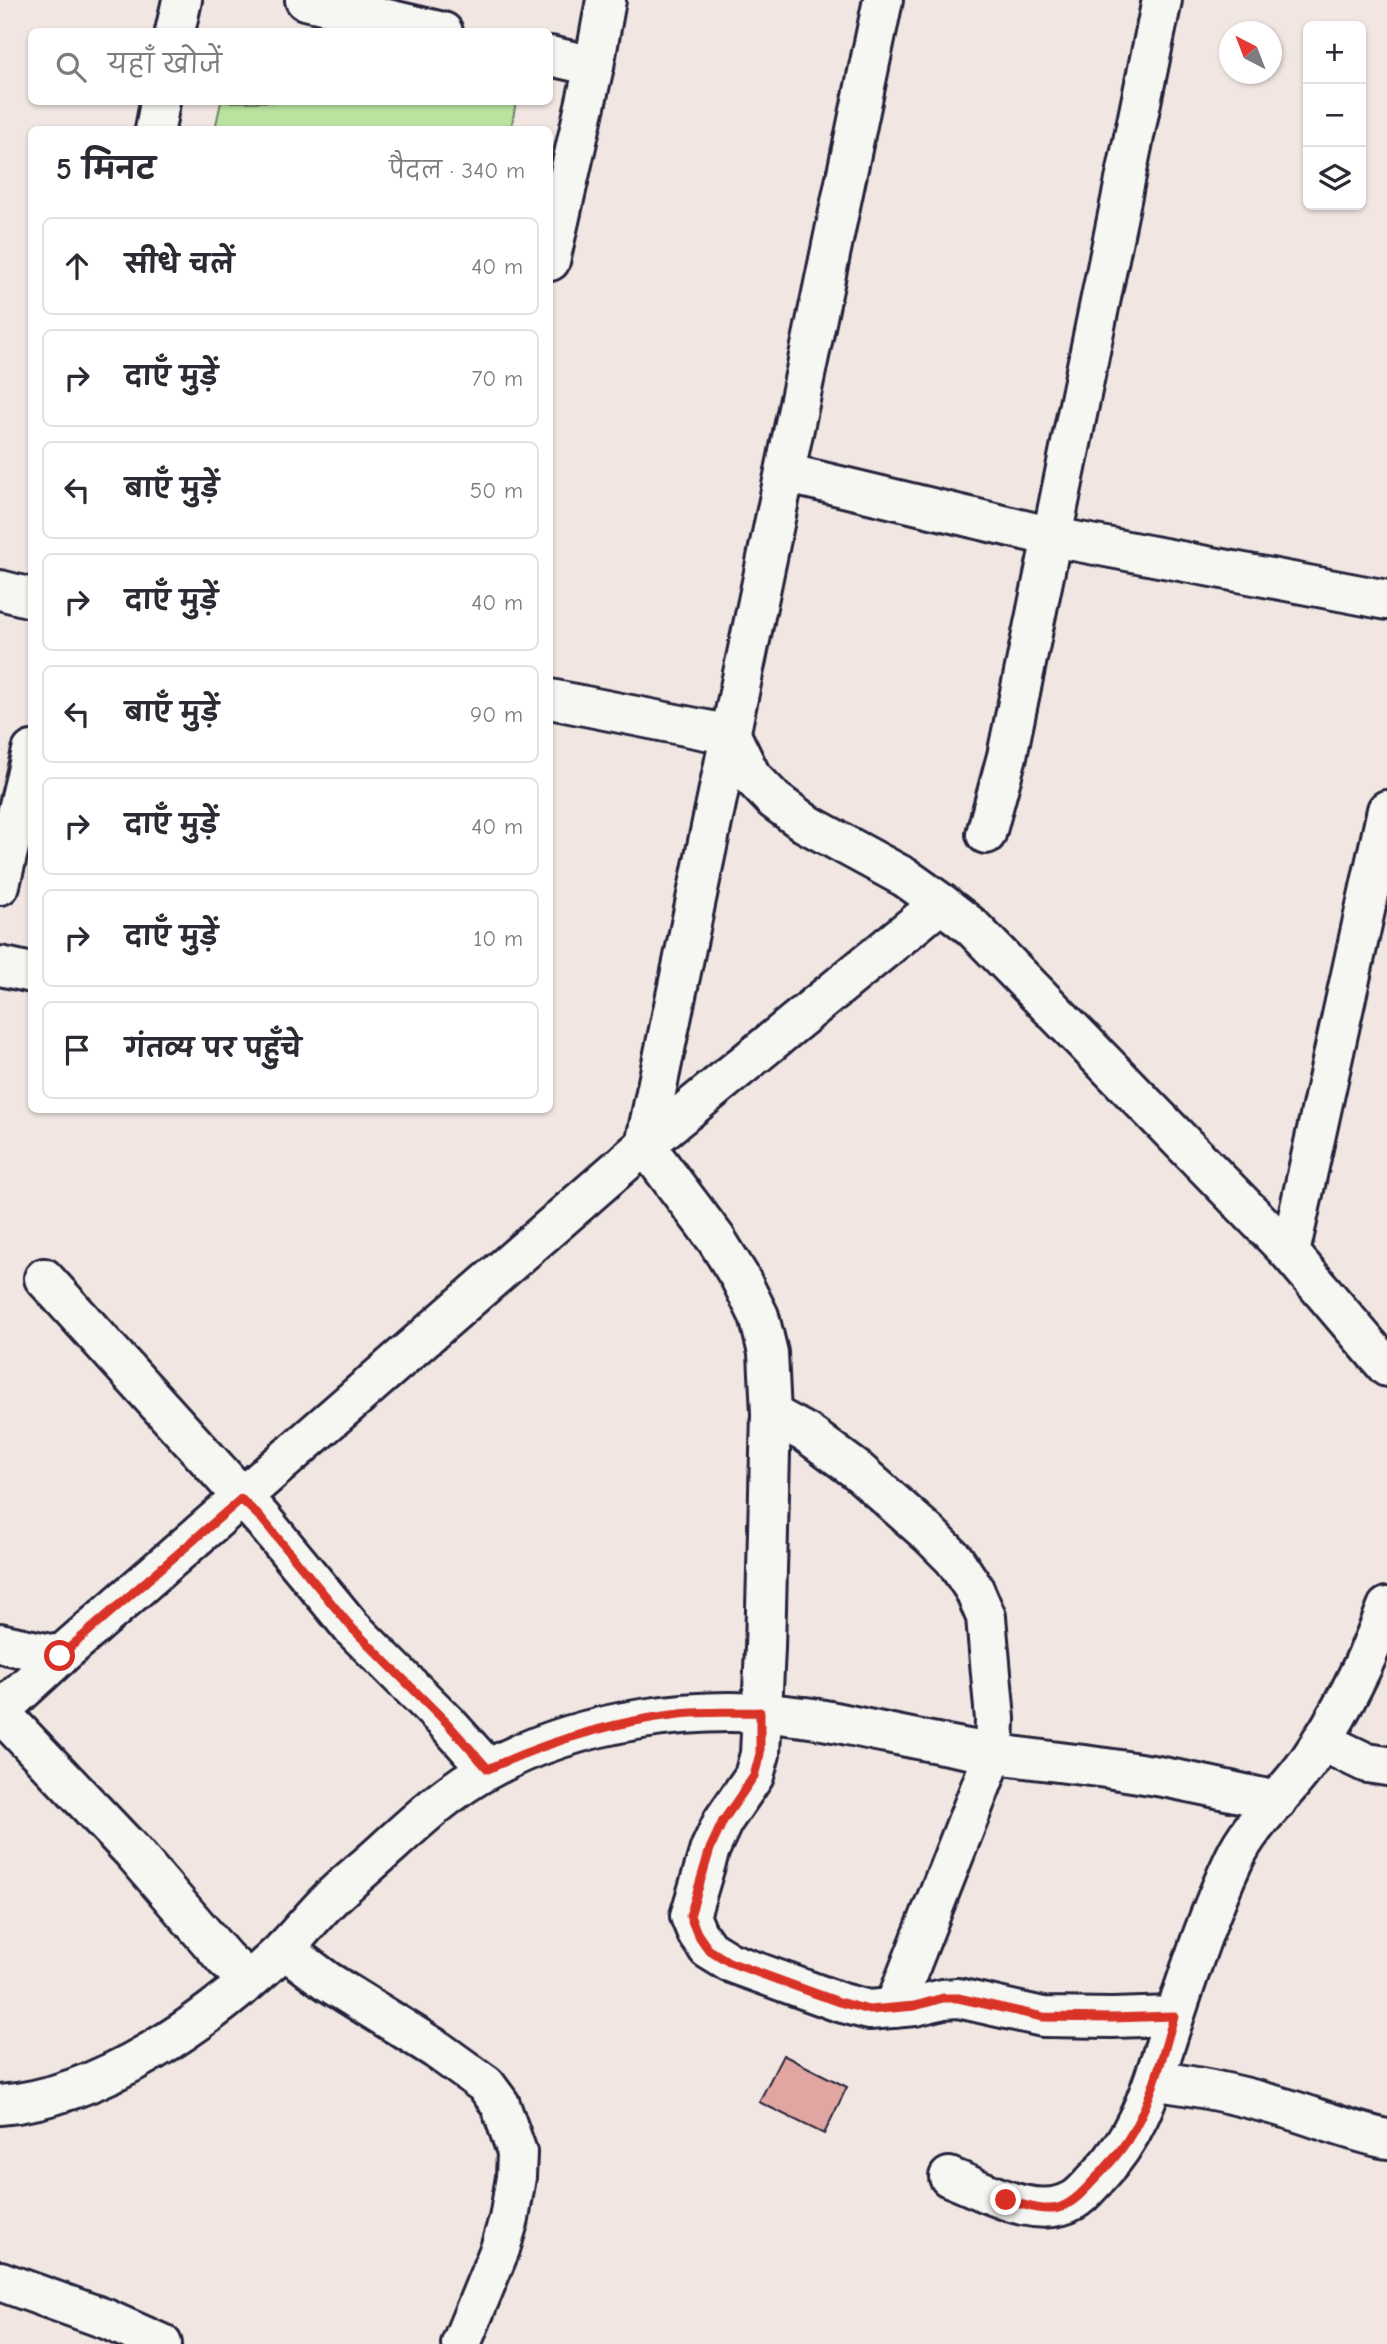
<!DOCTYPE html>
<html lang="hi">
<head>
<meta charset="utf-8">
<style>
  body { margin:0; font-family:"Comic Neue","Playpen Sans Deva",sans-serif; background:#f2f2f3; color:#2b2b33 }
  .controls { position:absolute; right:21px; top:21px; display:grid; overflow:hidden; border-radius:10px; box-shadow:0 2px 5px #0004 }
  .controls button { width:63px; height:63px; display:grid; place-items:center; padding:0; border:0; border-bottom:2px solid #e1e1e2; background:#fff; color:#2b2b33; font:35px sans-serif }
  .compass { position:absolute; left:1219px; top:21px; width:63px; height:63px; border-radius:50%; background:#fff; box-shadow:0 2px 5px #0004; rotate:318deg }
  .stop { position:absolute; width:21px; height:21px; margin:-16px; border:5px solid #d93025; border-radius:50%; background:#fff }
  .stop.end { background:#d93025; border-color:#fff; box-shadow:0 2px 7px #0008 }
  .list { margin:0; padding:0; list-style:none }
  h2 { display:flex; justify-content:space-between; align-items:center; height:91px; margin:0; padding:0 28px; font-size:30px }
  h2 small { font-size:23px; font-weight:400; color:#7c7c81 }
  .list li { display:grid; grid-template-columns:46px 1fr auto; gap:21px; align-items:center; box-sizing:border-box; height:98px; margin:0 14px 14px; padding:0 14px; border:2px solid #e1e1e2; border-radius:10px }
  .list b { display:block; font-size:26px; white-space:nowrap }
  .list em { font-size:23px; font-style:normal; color:#7c7c81 }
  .icon { flex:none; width:38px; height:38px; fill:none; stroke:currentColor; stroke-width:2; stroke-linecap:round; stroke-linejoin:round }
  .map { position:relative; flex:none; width:1387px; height:2344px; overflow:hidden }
  .search { position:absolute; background:#fff; box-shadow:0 2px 5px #0004; left:28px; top:28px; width:525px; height:77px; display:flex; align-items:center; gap:18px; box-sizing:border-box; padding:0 24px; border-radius:10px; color:#7c7c81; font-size:26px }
  .panel { position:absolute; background:#fff; box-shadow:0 2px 5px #0004; left:28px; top:126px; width:525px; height:987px; border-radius:10px }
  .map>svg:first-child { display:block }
</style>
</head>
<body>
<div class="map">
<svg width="1387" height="2344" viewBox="0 0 1387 2344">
  <rect width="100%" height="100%" fill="#f2e6e2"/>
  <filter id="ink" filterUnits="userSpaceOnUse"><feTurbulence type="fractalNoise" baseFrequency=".0143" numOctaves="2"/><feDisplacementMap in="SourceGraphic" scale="14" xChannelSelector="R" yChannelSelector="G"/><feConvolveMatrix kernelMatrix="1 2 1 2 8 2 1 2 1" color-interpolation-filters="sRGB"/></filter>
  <g filter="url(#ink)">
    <polygon fill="#b9e39f" stroke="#6e826d" stroke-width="2" points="221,102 516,102 511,129 215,129"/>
    <polygon fill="#e1a6a2" stroke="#22223b" stroke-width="2" points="783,2055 847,2087 824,2134 759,2102"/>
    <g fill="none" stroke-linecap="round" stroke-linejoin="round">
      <g stroke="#22223b" stroke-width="44">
        <g id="minor">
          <polyline points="305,0 443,32"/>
          <polyline points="175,32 182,0"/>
          <polyline points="550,56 594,66"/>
          <polyline points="155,130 160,102"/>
          <polyline points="550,261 594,66 606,0"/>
          <polyline points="785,473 1053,537 1387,600"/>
          <polyline points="0,590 32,598"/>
          <polyline points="550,699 731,735 751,776 774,800 805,823 906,878 941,903"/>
          <polyline points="986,834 1007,756 1162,0"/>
          <polyline points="0,885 32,751"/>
          <polyline points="0,966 32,973"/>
          <polyline points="645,1145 716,1239 739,1276 759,1316 768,1353 771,1414 765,1648 760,1754 754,1776 723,1821 710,1849 690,1916 697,1933 708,1949 729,1962 839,2002 869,2010 915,2006 943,1999 958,1998 1043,2017 1112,2018 1174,2016"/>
          <polyline points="1290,1253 1387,810"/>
          <polyline points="44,1278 262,1519 352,1628 446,1722 488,1769"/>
          <polyline points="771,1414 808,1434 858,1471 930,1535 954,1559 974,1589 986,1617 995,1719 994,1753 894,2008"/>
          <polyline points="0,1712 133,1852 225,1959 249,1981"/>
          <polyline points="1321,1741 1367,1763 1387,1766"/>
          <polyline points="284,1949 327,1981 436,2049 486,2085 500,2104 517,2152 516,2177 509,2219 500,2249 461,2344"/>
          <path d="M1155,2081c45,5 89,15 133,28 33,10 65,23 99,30"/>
          <path d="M0,2105c102,-8 208,-84 281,-153 18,-18 34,-39 53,-57 17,-16 36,-31 53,-47 31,-28 63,-58 100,-78 92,-51 213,-67 316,-53 29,3 56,11 84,16 34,7 69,14 104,20 51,8 103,12 154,21 45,7 88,18 132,27"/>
          <path d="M949,2177c37,14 87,45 125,23 9,-5 16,-15 23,-22 48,-50 57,-103 79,-166 17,-51 35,-104 58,-153 17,-37 51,-64 74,-97 33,-48 59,-101 79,-155"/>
          <polyline points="0,2281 106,2319 162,2344"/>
        </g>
      </g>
      <g stroke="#22223b" stroke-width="44">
        <g id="tertiary">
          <polyline points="645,1145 941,903 972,927 1290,1253 1387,1367"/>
          <polyline points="0,1643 60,1656 645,1145 883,0"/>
          <polyline points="0,1711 60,1656"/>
        </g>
      </g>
      <use href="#minor" stroke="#f6f6f2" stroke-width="38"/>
      <use href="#tertiary" stroke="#f6f6f2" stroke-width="38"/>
    </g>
  </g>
  <g fill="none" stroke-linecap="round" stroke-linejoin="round" filter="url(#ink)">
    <path stroke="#d93025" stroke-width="9" d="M60,1656l181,-157 21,20 90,109 94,94 42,47c61,-28 124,-47 191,-55 27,-3 55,-1 81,-2v42l-6,22 -31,45 -13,28 -20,67 7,17 11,16 21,13 110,40 30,8 46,-4 28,-8h15l85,19 69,1 62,-2c-12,42 -23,88 -47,125 -10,15 -23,29 -35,41 -9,10 -20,22 -34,26 -17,4 -36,-4 -52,-8"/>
  </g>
</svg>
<div class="controls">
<button>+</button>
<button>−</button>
<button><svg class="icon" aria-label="layers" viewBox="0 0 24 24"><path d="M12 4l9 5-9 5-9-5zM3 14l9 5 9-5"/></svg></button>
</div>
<svg class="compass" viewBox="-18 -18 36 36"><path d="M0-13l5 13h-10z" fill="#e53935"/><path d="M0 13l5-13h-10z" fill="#7c7c81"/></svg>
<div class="stop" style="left:60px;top:1656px"></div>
<div class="stop end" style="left:1006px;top:2200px"></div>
<div class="search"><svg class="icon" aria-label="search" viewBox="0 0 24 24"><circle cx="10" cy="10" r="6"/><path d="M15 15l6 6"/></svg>यहाँ खोजें</div>
<section class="panel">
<h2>5 मिनट<small>पैदल · 340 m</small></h2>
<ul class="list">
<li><svg class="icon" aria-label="ahead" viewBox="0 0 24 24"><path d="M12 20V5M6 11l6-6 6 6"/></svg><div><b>सीधे चलें</b></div><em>40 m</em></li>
<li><svg class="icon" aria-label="right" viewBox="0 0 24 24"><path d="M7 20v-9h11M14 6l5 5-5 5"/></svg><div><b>दाएँ मुड़ें</b></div><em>70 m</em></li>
<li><svg class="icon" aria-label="left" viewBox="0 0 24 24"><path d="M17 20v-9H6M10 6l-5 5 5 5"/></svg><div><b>बाएँ मुड़ें</b></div><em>50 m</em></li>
<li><svg class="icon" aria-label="right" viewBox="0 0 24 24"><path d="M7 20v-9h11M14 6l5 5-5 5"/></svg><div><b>दाएँ मुड़ें</b></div><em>40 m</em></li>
<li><svg class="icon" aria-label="left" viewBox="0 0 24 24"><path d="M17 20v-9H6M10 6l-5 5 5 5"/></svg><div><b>बाएँ मुड़ें</b></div><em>90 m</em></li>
<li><svg class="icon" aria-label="right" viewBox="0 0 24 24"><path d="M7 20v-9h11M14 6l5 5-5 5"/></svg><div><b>दाएँ मुड़ें</b></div><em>40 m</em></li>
<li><svg class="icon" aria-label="right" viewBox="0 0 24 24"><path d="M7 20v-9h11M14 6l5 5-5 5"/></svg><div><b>दाएँ मुड़ें</b></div><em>10 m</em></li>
<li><svg class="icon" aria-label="arrive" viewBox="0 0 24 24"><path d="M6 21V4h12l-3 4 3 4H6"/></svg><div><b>गंतव्य पर पहुँचे</b></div></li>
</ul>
</section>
</div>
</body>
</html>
